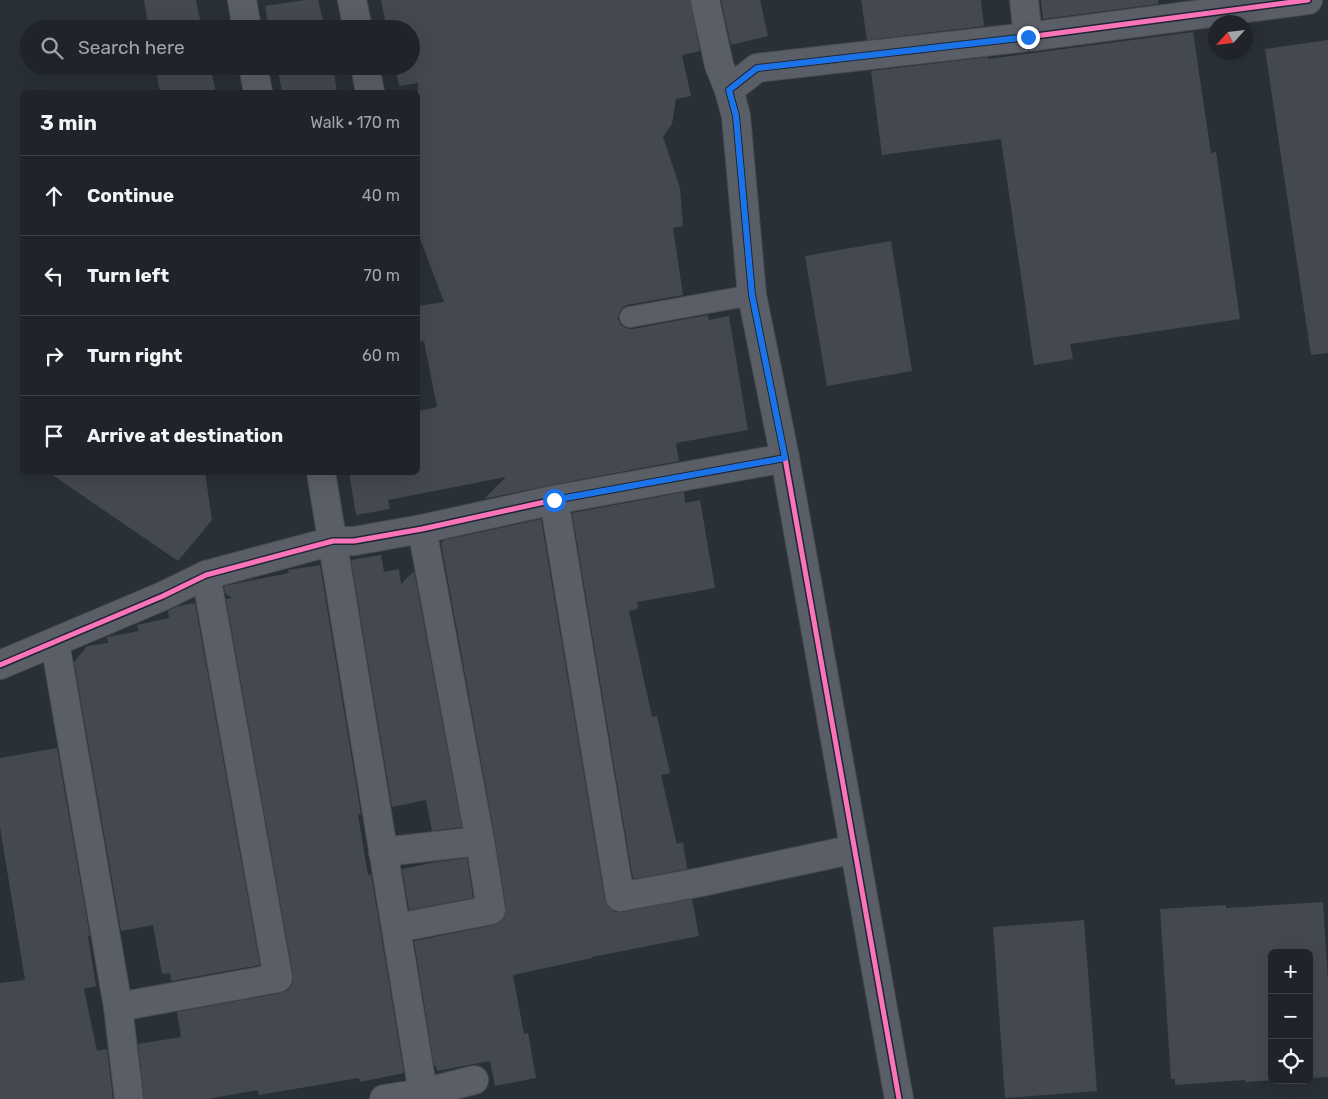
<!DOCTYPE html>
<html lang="en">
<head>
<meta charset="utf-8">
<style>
  body { margin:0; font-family:Rubik,sans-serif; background:#2d3036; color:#f1f3f6 }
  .controls { position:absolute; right:15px; bottom:15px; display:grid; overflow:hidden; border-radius:8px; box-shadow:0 5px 20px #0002 }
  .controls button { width:45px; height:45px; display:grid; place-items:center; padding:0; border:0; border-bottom:1px solid #3d4147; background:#20242a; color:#f1f3f6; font:25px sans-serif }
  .compass { position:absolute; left:1208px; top:15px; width:45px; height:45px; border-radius:50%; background:#20242a; box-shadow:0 5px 20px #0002; rotate:243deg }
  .stop { position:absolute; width:15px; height:15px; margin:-11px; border:4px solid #1a73e8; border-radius:50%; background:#fff }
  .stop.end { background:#1a73e8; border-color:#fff; box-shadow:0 1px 5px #0008 }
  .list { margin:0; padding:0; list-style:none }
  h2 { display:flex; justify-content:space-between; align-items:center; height:65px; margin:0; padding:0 20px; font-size:21px }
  h2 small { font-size:16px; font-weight:400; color:#a2a4a8 }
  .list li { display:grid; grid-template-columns:32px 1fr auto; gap:15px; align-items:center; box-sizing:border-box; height:80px; padding:0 20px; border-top:1px solid #3d4147 }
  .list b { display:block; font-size:19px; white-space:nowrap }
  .list em { font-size:16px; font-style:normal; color:#a2a4a8 }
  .icon { flex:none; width:28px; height:28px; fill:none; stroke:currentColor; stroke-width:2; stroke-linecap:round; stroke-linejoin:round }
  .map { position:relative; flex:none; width:1328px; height:1099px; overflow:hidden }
  .search { position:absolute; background:#20242a; box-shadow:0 5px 20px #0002; left:20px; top:20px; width:400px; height:55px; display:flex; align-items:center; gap:12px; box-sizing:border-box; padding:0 18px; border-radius:28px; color:#a2a4a8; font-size:19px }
  .panel { position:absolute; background:#20242a; box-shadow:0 5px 20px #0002; left:20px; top:90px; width:400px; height:385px; border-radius:8px }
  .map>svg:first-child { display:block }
</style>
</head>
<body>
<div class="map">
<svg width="1328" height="1099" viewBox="0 0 1328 1099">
  <rect width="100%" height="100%" fill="#2a3038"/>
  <g fill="#444950">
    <polygon points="144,0 196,0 202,29 149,29"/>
    <polygon points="306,0 318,0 325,29 269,29 265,6"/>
    <polygon points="381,0 690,0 700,51 682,55 691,96 676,99 672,124 663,137 680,188 683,226 673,228 683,295 627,305 622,308 619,313 618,319 621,325 626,328 632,329 708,315 709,320 729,316 748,430 676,443 679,461 551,485 484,499 506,477 388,500 390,509 356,515 349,472 418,472 418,411 437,407 424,341 418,342 418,306 444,302 418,233 418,83 399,86 395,66 411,66 411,29 387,29"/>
    <polygon points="721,0 760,0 768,36 731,45"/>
    <polygon points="861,0 981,0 984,26 867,40"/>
    <polygon points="1041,0 1158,0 1158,4 1043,19"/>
    <polygon points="1193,32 1211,153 1216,152 1240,319 1070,344 1073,359 1034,365 1001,139 882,155 871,71 988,57 988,59"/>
    <polygon points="1328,40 1328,353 1311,355 1265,49"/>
    <polygon points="155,66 210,66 216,92 160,92"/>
    <polygon points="277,66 333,66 337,92 282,92"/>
    <polygon points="891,241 912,371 827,386 805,256"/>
    <polygon points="48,472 205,472 212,520 178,561"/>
    <polygon points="684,492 685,503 700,500 715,588 637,602 638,609 629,611 652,717 657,716 670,773 661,775 677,844 683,842 687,869 633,879 572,513"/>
    <polygon points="541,519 605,900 608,907 615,912 622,912 692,899 699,936 592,957 592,958 513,975 524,1034 528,1033 536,1078 495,1086 490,1061 437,1071 436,1066 434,1066 414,941 494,925 501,922 505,916 506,908 495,838 441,543 444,540"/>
    <polygon points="381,555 384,572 399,569 401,584 414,571 462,827 432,831 426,800 392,807 351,560"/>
    <polygon points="320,565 361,814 358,815 368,875 371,874 404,1073 360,1082 359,1078 259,1095 258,1090 208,1099 144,1099 138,1044 181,1037 177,1012 281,993 288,990 293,983 293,975 226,599 232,598 225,593 224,586 289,573 288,570"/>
    <polygon points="195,603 260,965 171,981 170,973 162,974 153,925 121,931 74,662 87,646 108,643 107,637 139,631 137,625 169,618 168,611 178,606"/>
    <polygon points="57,748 90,936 88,936 96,986 84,989 97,1051 107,1049 113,1099 0,1099 0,983 25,980 0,827 0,758"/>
    <polygon points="467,858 473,898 409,910 402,869 436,862"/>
    <polygon points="1323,902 1328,981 1328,1077 1309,1078 1309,953 1272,953 1272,1080 1278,1080 1245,1082 1245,1080 1175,1085 1175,1079 1171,1079 1160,909 1226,905 1226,908"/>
    <polygon points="1084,920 1097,1091 1005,1098 993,927"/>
  </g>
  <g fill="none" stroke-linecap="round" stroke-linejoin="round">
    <g stroke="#484c53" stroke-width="22">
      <polyline id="service" points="630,317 752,295"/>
    </g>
    <g stroke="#484c53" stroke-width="30">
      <g id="minor">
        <polyline points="242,0 247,29"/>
        <polyline points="352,0 358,29"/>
        <polyline points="705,0 719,65 729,90"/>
        <polyline points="1024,0 1028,37"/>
        <polyline points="253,66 258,92"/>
        <polyline points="365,66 370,92"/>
        <polyline points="321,472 423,1093 384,1099"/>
        <polyline points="554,500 620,897 701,882 855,849"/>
        <polyline points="55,643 118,1007 129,1099"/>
        <polyline points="0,665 163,596 206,575 333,541 354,541 422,529 554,500 785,458"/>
        <polyline points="383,852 480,841 422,529"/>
        <polyline points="397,928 491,910 480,841"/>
        <polyline points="118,1007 278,978 206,575"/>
        <polyline points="423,1093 474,1080"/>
        <polyline points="899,1099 785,458 752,295 736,116 729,90 757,68 1028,37 1308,0"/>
      </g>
    </g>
    <use href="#service" stroke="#5a5e66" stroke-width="20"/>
    <use href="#minor" stroke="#5a5e66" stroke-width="28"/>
    <g stroke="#1d2633" stroke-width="8">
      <g id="cycleway">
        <polyline points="0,665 163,596 206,575 333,541 354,541 422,529 554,500 785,458"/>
        <polyline points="899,1099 785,458 752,295 736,116 729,90 757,68 1028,37 1308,0"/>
      </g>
    </g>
    <use href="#cycleway" stroke="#fb73b8" stroke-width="5"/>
  </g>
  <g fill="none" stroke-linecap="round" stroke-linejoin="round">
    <polyline stroke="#1a73e8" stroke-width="6" points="554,500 785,458 752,295 736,116 729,90 757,68 1028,37"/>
  </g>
</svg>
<div class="controls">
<button>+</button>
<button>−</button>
<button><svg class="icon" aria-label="locate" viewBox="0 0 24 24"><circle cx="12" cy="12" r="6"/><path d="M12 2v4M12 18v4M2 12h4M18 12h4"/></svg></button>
</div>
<svg class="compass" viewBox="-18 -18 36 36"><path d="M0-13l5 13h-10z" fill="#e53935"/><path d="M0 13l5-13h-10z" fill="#a2a4a8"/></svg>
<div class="stop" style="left:554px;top:500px"></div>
<div class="stop end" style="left:1028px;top:37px"></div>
<div class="search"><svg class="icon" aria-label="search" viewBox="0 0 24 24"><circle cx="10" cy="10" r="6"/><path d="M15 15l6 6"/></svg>Search here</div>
<section class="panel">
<h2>3 min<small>Walk · 170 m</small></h2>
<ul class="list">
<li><svg class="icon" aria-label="ahead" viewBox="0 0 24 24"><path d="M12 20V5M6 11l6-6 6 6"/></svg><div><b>Continue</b></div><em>40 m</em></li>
<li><svg class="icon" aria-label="left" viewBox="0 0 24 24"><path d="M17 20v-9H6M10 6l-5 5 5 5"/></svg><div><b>Turn left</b></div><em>70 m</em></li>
<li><svg class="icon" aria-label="right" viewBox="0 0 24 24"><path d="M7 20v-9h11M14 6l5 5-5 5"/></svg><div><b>Turn right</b></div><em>60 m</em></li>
<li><svg class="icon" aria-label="arrive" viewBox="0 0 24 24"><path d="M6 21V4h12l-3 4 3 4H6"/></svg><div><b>Arrive at destination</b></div></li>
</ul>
</section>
</div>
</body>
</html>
